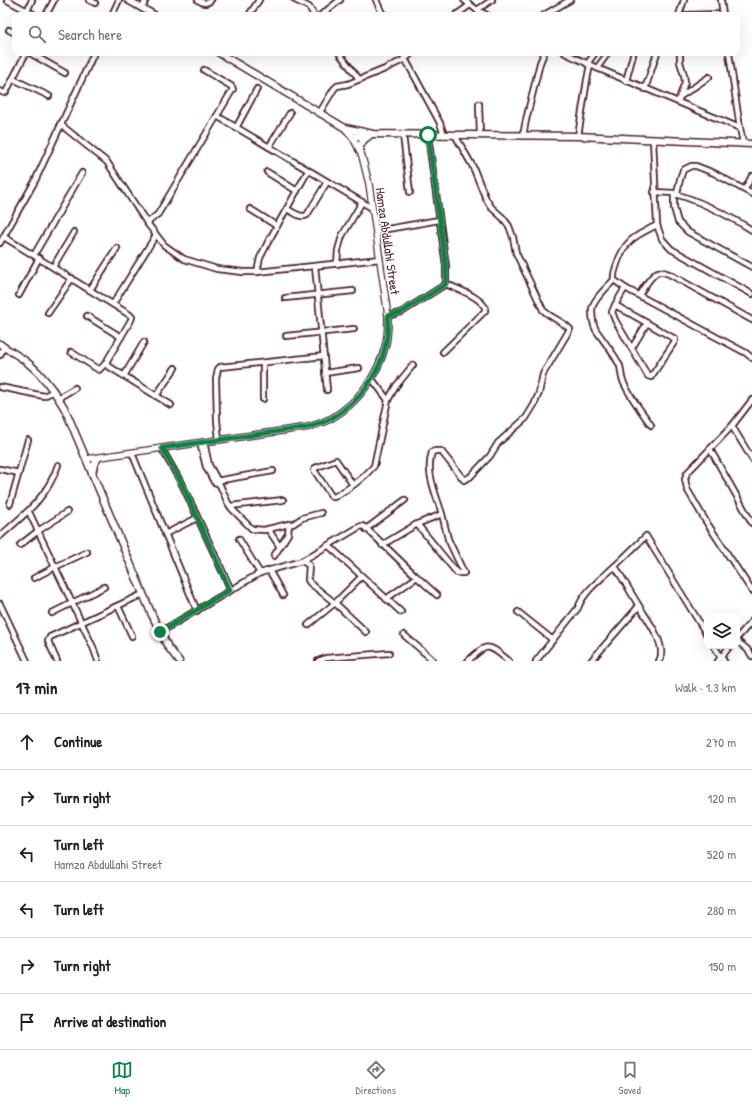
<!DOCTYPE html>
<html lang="en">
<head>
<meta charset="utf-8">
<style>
  body { margin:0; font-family:"Patrick Hand",sans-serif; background:#f6f6f6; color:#202124 }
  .controls { position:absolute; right:12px; bottom:12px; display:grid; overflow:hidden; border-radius:8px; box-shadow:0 4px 16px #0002 }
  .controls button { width:36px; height:36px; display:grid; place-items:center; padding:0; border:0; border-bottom:1px solid #e0e0e0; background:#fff; color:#202124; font:20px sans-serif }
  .stop { position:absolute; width:12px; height:12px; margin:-9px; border:3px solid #0b8043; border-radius:50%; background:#fff }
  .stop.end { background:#0b8043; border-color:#fff; box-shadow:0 1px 4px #0008 }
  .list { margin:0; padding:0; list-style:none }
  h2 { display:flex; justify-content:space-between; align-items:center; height:52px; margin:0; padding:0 16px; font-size:17px }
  h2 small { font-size:13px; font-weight:400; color:#757577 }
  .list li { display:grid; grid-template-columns:26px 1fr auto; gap:12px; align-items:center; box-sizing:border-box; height:56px; padding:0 16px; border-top:1px solid #e0e0e0 }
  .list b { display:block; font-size:15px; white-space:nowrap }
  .list p { margin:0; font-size:13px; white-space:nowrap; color:#757577 }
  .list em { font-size:13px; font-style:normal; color:#757577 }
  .icon { flex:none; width:22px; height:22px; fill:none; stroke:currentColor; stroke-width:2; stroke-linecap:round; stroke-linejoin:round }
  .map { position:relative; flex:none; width:752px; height:661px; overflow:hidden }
  .search { position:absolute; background:#fff; box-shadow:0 4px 16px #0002; left:12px; right:12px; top:12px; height:44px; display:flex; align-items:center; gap:10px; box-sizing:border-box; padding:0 14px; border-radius:8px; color:#757577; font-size:15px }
  .sheet { height:388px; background:#fff }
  nav { display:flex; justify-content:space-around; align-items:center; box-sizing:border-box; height:56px; border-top:1px solid #e0e0e0; background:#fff; font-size:11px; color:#757577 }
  nav a { display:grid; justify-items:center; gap:2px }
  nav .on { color:#0b8043 }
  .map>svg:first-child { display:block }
</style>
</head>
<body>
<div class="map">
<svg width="752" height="661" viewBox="0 0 752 661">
  <rect width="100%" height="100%" fill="#fff"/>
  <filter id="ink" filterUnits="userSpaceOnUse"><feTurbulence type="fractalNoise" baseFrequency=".025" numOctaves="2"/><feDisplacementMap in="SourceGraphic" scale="8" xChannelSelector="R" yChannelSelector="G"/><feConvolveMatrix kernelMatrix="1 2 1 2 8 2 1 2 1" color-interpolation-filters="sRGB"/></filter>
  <g filter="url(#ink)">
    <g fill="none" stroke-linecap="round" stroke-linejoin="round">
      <g stroke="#4a1f2b" stroke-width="8">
        <g id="minor">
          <polyline points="7,0 35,15"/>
          <polyline points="89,0 95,3"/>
          <path d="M198,0c5,3 8,5 13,0"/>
          <polyline points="295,0 309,7 314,15"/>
          <polyline points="376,0 383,15"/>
          <polyline points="464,0 477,10 487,15"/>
          <polyline points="721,0 723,15"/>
          <polyline points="142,8 146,0"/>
          <polyline points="477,10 492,0"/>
          <polyline points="27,11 32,0"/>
          <polyline points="46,15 54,0"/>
          <polyline points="112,15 119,0"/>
          <polyline points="249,15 259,0"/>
          <polyline points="321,15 340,0"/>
          <polyline points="456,15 470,5"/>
          <polyline points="544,15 570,0"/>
          <polyline points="679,15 684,0"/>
          <polyline points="687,15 723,14"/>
          <polyline points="9,30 15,33"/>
          <polyline points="30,53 65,73"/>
          <polyline points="339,53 359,79"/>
          <polyline points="402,53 440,123 444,135"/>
          <polyline points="565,53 597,68 740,128 743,143"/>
          <polyline points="729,53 740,128"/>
          <polyline points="587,64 595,53"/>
          <polyline points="597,68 608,53"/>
          <polyline points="13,79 49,96"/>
          <polyline points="626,81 633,55"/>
          <polyline points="645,89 657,53"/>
          <polyline points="0,91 4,93 6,92 26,53"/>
          <polyline points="681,96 709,77"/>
          <polyline points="678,102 685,82 684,75 680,62 680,53"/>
          <polyline points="479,104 480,135"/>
          <polyline points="320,112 334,89 337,86 348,84 385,69 405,59 412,53"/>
          <polyline points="217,116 372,208"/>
          <polyline points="60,124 107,162 147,223 164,245 184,259 217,269 243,272 257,272 380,259"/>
          <polyline points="236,128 257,89"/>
          <polyline points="403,135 410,192"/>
          <polyline points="428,135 446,266 446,284"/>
          <polyline points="523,136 526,120 540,63 544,53"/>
          <polyline points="578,136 587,80 590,65"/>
          <polyline points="653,139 657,225 662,239 671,249 752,294"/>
          <polyline points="269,147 290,113"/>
          <polyline points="267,172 297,191"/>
          <polyline points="745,189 752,176"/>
          <polyline points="654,192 674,193 674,208 678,222 688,232 752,267"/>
          <path d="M675,194c26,7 54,22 77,36"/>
          <polyline points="677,194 680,179 683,170 691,166 696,166 714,173 752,194"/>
          <polyline points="250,209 277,226"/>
          <path d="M287,209c6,3 14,10 20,6l20,-33"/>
          <polyline points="147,223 158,214 233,89 231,86 204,70"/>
          <path d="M657,225c-22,11 -32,15 -40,39 -2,6 -4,10 -3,16l11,8 121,65 6,5"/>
          <polyline points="376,231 439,220"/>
          <polyline points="4,237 130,315 132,317 131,320 105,364 99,370 71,352"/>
          <polyline points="0,243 35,181 94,53"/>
          <polyline points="34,255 82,173"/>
          <polyline points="337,264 338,250 342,236 362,202"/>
          <polyline points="315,266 327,390"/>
          <polyline points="53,267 74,232"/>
          <polyline points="257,272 260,258 268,242 308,171"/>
          <path d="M614,280c-7,7 -21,20 -22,29 0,6 1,16 4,21 8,12 18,23 24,36 1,4 1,8 2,12 4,14 20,34 29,47"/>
          <polyline points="625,288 615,305 612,312 615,320 648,376 651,377 675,341 675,339 647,323"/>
          <polyline points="90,290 117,248"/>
          <polyline points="19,295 39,258"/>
          <path d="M639,295c4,-6 12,-20 19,-23 4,-1 9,1 13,3l81,45"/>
          <polyline points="285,298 353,291"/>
          <polyline points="113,304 156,235"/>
          <polyline points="615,305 647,323 632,348"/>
          <polyline points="48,313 72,278"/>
          <polyline points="87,316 121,337"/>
          <polyline points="388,316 402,312 446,284"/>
          <polyline points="286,336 354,329"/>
          <path d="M443,352l42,-41v-4c-8,-12 -26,-17 -39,-23"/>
          <polyline points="0,355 4,347"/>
          <polyline points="105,364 171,405"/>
          <polyline points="325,373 359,368"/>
          <polyline points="124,376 144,342"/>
          <polyline points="372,379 388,400"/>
          <polyline points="0,387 44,396 54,391"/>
          <polyline points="156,396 175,368"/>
          <polyline points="58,398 75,388"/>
          <polyline points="263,399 263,363"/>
          <polyline points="752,400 732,426 687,473 685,479 687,489 705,520 752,591"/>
          <polyline points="732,426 752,459"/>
          <polyline points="219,440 217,420 216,378 218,369 220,367 324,356"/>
          <polyline points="204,442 209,465 219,483 228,503 232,509 252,529 264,530 289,524 293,524 302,518 321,513"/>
          <polyline points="200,443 206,467 214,482 218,483"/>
          <polyline points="162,449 183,486 231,590"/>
          <polyline points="710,449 752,523"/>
          <polyline points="132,453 197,611"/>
          <polyline points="0,469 19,473"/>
          <polyline points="216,481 273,471"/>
          <path d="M353,485l-17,-25 -21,8 -1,2 18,27h2c17,-10 27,-16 40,-31l14,-66 8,-14 17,-21"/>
          <polyline points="10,504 28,440"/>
          <polyline points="230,506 283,500"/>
          <polyline points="29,512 93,647 98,661"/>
          <path d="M442,514c-6,-20 -17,-42 -10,-62l3,-1h6l23,29 6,-3 20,-21 8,-13 28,-25 8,-13 5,-12 4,-19 27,-45c-8,-8 -19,-11 -27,-19l-27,-57 -3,-16 -4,-11 -6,-8 -12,-11 -5,-8 -13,-32 -18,-32"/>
          <polyline points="268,529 280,547"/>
          <polyline points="366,529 405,500"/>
          <polyline points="165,534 197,518"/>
          <path d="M0,536c25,-22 47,-38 58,-71"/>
          <polyline points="239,539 260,573"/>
          <polyline points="20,545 38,531 67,512"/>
          <polyline points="328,545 401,612"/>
          <polyline points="382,545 417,524 442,514 448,539 464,573 457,573 417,524"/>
          <polyline points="274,556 288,534 289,524"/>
          <polyline points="302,561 309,565 308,580 310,583 335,603 366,632"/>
          <polyline points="615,566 646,536 707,635"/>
          <polyline points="269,570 283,595"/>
          <polyline points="34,578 55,567 87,552"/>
          <polyline points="386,599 417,577"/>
          <polyline points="0,604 27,661"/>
          <polyline points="118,606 132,636"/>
          <path d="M639,606c8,13 29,40 20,55"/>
          <polyline points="518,612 553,640"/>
          <polyline points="52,613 104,587"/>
          <polyline points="308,625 335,603 361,577"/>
          <polyline points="160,632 260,573 302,561 359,527 362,526 365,527 417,577 437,595"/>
          <polyline points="404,635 434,661"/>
          <polyline points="737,638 752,621"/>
          <polyline points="737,641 747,649 752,656"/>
          <polyline points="714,646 721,657 724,661"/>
          <polyline points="57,661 48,641 50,637 143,594"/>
          <polyline points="318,661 326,658 389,653"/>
          <path d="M468,661c20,-19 20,-17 41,0"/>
          <path d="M536,661l42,-53c6,-17 24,-30 37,-42l24,40 -48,55"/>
          <polyline points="718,661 730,646"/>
        </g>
      </g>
      <g stroke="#4a1f2b" stroke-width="8">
        <path id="tertiary" d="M86,459l223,-32c8,-3 16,-5 23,-9 27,-16 47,-44 54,-75 2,-9 2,-18 2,-27l-19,-132 -7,-28 -3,-7 -7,-13"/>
      </g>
      <g stroke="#4a1f2b" stroke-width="9">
        <g id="secondary">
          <polyline points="128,0 154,15"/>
          <polyline points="219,53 345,128 373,134 578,136 752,144"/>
          <polyline points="345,128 352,136 367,137"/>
          <path d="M359,149c2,-6 5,-10 10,-13"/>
          <path d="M0,344c9,7 20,12 28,19 16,13 27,29 37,46l87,206 16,32 11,14"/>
          <polyline points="92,474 94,465 98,458"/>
        </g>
      </g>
      <use href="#minor" stroke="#fff" stroke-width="4.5"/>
      <use href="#tertiary" stroke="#fff" stroke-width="5.5"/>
      <use href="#secondary" stroke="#fff" stroke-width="6"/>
    </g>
  </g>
  <g fill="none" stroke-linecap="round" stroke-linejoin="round" filter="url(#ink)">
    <path stroke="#0b8043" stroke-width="5" d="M160,632l70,-42 -47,-104 -21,-38 147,-21c8,-3 16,-5 23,-9 27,-16 48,-44 54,-75 2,-9 2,-18 2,-27l14,-4 44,-28v-18l-18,-131"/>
  </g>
  <g text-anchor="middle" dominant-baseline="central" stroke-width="3" stroke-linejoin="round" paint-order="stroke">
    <g font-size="13" fill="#4a1f2b" stroke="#fff">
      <text transform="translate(388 241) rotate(82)">Hamza Abdullahi Street</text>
    </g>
  </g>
</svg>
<div class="controls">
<button><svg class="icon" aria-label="layers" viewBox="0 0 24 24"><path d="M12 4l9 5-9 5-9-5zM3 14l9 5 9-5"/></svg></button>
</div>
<div class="stop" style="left:428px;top:135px"></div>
<div class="stop end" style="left:160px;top:632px"></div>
<div class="search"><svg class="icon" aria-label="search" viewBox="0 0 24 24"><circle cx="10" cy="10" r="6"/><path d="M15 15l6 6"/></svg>Search here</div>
</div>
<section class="sheet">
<h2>17 min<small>Walk · 1.3 km</small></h2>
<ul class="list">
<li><svg class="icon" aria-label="ahead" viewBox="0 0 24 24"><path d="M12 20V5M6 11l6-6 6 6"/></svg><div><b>Continue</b></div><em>270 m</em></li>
<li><svg class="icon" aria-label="right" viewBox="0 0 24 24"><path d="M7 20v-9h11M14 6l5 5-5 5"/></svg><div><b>Turn right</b></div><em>120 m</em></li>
<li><svg class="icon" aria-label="left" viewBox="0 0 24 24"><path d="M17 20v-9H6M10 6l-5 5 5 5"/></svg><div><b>Turn left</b><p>Hamza Abdullahi Street</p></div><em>520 m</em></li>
<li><svg class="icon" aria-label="left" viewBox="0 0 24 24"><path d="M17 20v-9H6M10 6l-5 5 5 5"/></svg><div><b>Turn left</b></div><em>280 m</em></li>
<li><svg class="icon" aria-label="right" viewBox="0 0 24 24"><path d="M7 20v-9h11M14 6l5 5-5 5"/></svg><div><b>Turn right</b></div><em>150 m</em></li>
<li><svg class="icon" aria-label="arrive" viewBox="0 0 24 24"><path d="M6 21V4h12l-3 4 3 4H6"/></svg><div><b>Arrive at destination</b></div></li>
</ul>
</section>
<nav>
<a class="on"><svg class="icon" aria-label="map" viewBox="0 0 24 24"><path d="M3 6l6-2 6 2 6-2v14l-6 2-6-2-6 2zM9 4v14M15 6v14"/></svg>Map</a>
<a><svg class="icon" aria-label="directions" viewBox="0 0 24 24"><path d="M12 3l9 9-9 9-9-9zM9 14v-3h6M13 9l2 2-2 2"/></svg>Directions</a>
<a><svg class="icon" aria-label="saved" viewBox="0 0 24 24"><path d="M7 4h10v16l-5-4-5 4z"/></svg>Saved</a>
</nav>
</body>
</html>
